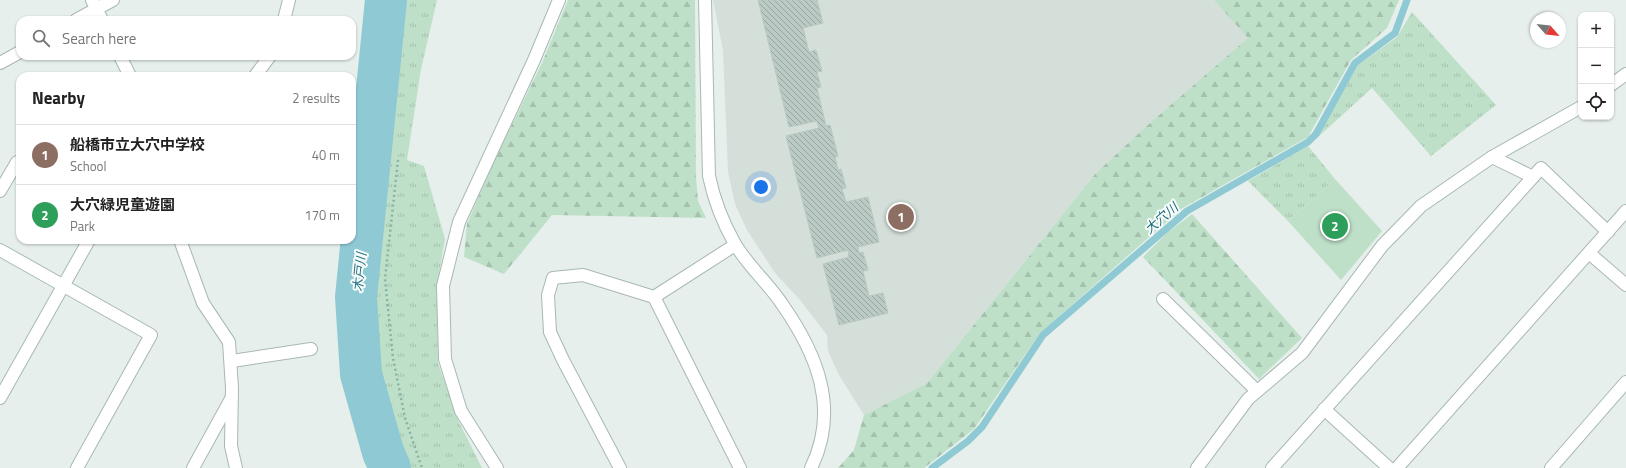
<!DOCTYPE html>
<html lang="en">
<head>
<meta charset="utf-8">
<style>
  body { margin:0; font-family:"Titillium Web","Noto Sans JP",sans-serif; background:#f6f6f6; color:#222 }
  .controls { position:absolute; right:12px; top:12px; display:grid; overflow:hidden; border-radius:8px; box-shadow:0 1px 3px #0004 }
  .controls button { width:36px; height:36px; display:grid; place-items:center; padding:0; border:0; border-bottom:1px solid #e0e0e0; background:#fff; color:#222; font:20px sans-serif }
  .compass { position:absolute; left:1530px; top:12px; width:36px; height:36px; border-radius:50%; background:#fff; box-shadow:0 1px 3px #0004; rotate:117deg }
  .you { position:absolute; left:761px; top:187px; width:14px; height:14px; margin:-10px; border:3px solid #fff; border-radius:50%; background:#1a73e8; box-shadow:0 0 0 6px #1a73e833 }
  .badge { display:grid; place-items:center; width:26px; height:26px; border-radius:50%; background:#0b8043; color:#fff; font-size:13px; font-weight:700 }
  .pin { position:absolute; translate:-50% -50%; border:2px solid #fff; box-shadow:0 1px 4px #0006 }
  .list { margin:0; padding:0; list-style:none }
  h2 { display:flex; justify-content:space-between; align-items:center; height:52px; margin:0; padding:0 16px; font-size:17px }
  h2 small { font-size:13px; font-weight:400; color:#767676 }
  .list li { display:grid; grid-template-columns:26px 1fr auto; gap:12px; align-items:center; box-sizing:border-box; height:60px; padding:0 16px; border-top:1px solid #e0e0e0 }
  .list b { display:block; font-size:15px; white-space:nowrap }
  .list p { margin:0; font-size:13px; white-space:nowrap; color:#767676 }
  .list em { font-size:13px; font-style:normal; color:#767676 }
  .icon { flex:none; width:22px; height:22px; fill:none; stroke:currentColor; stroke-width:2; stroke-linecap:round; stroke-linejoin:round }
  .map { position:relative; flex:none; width:1626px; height:468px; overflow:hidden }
  .search { position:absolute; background:#fff; box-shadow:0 1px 3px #0004; left:16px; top:16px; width:340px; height:44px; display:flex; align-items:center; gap:10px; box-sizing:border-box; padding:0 14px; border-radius:12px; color:#767676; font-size:15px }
  .panel { position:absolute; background:#fff; box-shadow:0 1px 3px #0004; left:16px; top:72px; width:340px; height:172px; border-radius:12px }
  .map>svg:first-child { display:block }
</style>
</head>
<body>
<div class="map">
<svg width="1626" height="468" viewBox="0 0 1626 468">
  <defs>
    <pattern id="grass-tufts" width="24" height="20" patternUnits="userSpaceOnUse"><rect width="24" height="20" fill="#bfe0c8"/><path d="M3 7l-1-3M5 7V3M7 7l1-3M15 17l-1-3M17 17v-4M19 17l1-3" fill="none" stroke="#a4c1ad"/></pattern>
    <pattern id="forest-firs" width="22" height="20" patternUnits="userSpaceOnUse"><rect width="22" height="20" fill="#bfe0c8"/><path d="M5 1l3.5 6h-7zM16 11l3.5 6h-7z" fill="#a4c1ad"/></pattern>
    <pattern id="building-back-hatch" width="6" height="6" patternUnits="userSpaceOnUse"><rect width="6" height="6" fill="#bbcac4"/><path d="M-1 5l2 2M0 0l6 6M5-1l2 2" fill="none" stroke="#98a6a0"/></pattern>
  </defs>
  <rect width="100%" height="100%" fill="#e6efeb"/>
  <polygon fill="#d4dfda" points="713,0 1214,0 1249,38 1150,123 1096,173 927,383 864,415 839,375 828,351 827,335 800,300 775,273 747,230 735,204 728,172 723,50"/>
  <g fill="url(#grass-tufts)">
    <polygon points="401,0 437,0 421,69 407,160 424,166 445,239 437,285 438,363 458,420 482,468 402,468 370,377 364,292"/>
    <polygon points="1412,12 1496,105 1431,156 1372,88 1317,138 1358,65 1397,37"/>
    <polygon points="1308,146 1335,179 1288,221 1248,181"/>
  </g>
  <g fill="url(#forest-firs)">
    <polygon points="568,0 695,0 696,177 698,201 706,218 552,215 504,274 464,257 467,224 493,163 542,63"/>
    <polygon points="1214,0 1399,0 1387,28 1351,60 1308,137 1181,209 1040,333 974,429 924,468 838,468 854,450 864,415 927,383 1096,173 1150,123 1248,38"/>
    <polygon points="1192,214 1302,338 1259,379 1143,257 1167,233"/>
  </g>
  <polygon fill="#bfe0c8" points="1335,179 1382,231 1341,280 1288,221"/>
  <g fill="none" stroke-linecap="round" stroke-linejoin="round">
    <polyline stroke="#8ec9d4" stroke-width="7" points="932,468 968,441 982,427 1043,335 1187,211 1308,142 1316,134 1355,63 1395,33 1407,0"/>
    <polyline stroke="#8ec9d4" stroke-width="42" points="386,0 356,297 361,374 383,452 390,468"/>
  </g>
  <polygon fill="url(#building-back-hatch)" stroke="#b8c9c2" points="758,0 817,0 823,23 803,28 809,52 816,50 822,71 817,72 821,87 817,88 826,126 830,125 838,156 835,157 838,170 841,169 846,188 842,189 846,202 868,197 879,242 858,247 859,253 863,252 868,270 863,271 869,296 883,293 888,313 839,325 823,264 849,257 848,250 817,258 786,136 819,128 817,121 789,127"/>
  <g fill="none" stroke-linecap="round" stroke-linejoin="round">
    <g stroke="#a8b8b2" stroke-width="14">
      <g id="minor">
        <polyline points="92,0 102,20"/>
        <path d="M705,0l4,176c5,24 14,47 26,68 13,22 33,39 47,60 35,50 58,105 29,164"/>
        <polyline points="76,20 113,0"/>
        <polyline points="284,20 289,0"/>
        <polyline points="120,56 130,76"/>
        <polyline points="0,63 20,52"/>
        <polyline points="255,76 270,56"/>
        <polyline points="1611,85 1626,74"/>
        <polyline points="1492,157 1533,177 1541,168 1608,232"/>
        <polyline points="0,191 17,162"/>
        <polyline points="180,240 203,303 229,342 232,388 231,446 236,468"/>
        <polyline points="0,250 151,335 77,468"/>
        <polyline points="1589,253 1626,285"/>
        <polyline points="654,297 735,245"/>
        <polyline points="1163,299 1257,391"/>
        <polyline points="232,361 311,349"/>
        <polyline points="0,398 89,240"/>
        <polyline points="1324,409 1389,468"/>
        <polyline points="193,468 231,399"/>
        <polyline points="497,468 461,411 445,359 443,286 459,222 534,60 559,0"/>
        <polyline points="620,468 563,360 550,332 548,295 553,278 583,275 654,297 740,468"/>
        <polyline points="1197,468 1248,399 1302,353 1382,246 1421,206 1492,157 1581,107"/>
        <polyline points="1272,468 1533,177"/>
        <polyline points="1397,468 1626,211"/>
        <polyline points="1551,468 1626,382"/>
      </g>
    </g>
    <polyline stroke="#86b3a5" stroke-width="2.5" stroke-dasharray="2 3" stroke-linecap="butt" points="398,160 385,279 393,358 405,418 422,468"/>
    <use href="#minor" stroke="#fff" stroke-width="12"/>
  </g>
  <g text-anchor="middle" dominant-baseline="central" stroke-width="4" stroke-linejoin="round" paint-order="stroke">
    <g font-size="13" font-style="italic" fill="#1c6f80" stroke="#f7fbf9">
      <text transform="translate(1161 218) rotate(-41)">大穴川</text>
      <text transform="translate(359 272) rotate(-84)">木戸川</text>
    </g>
  </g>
</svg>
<div class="controls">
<button>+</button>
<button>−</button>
<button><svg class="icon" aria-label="locate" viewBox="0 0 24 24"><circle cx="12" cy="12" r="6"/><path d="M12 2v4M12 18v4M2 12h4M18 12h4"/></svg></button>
</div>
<svg class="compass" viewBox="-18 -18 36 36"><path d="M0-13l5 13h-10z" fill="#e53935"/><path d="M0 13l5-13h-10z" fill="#767676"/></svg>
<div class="you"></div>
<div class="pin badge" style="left:901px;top:217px;background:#8d6e63">1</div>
<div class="pin badge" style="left:1335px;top:226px;background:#2e9e5b">2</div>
<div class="search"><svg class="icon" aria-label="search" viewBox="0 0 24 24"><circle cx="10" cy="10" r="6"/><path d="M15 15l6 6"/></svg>Search here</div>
<section class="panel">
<h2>Nearby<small>2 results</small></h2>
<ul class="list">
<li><span class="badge" style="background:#8d6e63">1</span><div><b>船橋市立大穴中学校</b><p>School</p></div><em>40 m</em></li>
<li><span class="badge" style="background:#2e9e5b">2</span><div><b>大穴緑児童遊園</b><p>Park</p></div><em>170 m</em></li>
</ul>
</section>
</div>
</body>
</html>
